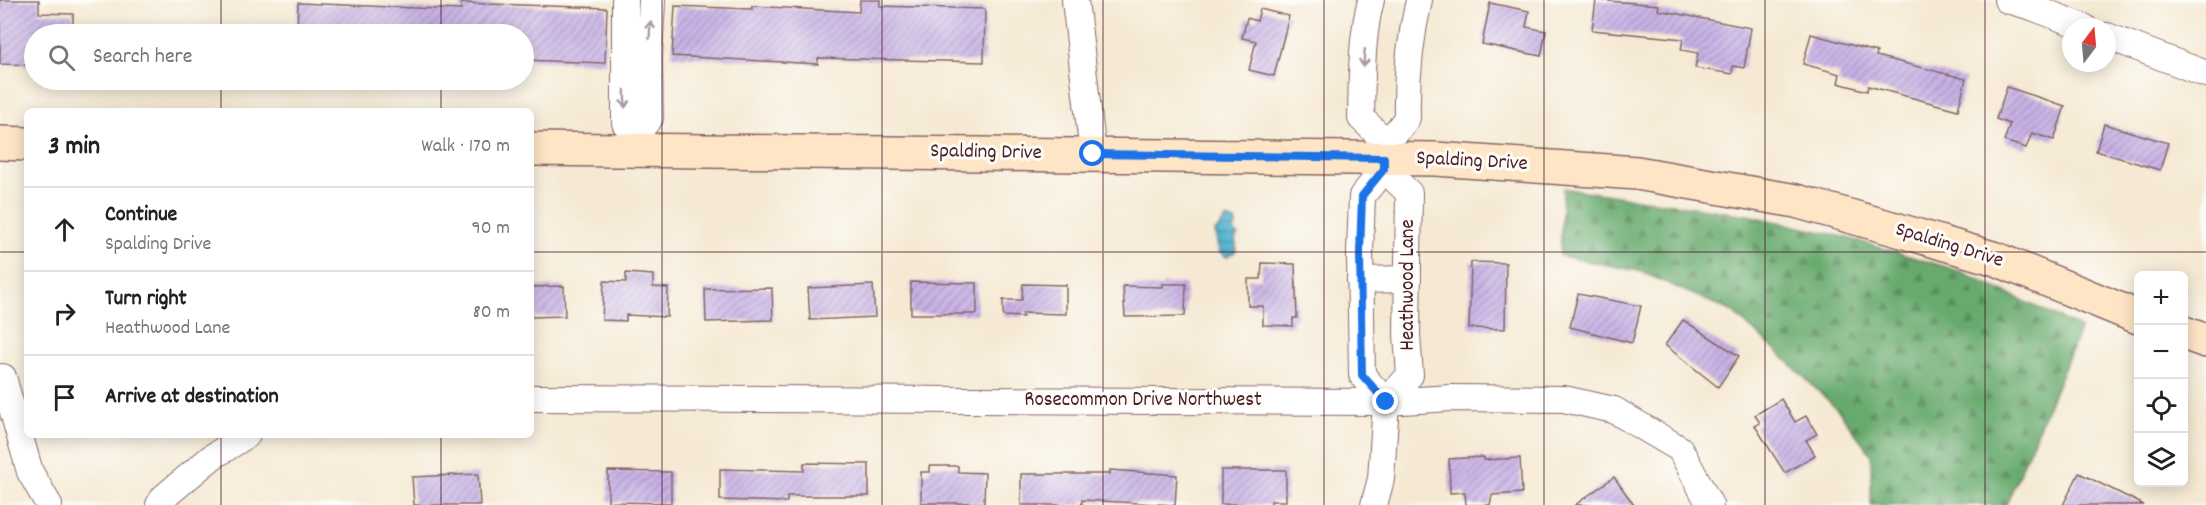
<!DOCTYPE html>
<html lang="en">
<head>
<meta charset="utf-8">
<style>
  body { margin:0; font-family:Dekko,sans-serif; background:#f2f2f2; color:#222 }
  .controls { position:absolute; right:18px; bottom:18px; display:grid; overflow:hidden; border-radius:9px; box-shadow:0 3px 15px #0003 }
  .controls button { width:54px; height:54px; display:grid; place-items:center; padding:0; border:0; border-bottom:2px solid #e0e0e0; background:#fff; color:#222; font:30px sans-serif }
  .compass { position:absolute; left:2062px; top:18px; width:54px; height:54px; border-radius:50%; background:#fff; box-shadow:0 3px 15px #0003; rotate:16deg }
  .stop { position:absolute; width:18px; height:18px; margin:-14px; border:4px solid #1a73e8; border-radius:50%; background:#fff }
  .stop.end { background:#1a73e8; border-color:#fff; box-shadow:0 2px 6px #0008 }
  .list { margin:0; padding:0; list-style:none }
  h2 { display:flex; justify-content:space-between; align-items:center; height:78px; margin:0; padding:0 24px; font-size:26px }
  h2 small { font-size:20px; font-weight:400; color:#767676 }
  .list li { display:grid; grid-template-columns:39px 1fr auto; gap:18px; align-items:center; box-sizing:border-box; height:84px; padding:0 24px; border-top:2px solid #e0e0e0 }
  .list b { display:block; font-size:22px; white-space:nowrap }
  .list p { margin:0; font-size:20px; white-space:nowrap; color:#767676 }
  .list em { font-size:20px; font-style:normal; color:#767676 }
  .icon { flex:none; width:33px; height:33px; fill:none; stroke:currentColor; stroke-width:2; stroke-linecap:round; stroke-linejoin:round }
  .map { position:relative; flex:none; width:2206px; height:505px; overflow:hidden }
  .search { position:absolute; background:#fff; box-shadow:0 3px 15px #0003; left:24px; top:24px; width:510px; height:66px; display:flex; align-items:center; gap:15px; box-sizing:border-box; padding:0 21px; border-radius:33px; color:#767676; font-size:22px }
  .panel { position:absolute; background:#fff; box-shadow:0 3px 15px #0003; left:24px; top:108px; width:510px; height:330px; border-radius:9px }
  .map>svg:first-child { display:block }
</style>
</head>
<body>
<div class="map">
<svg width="2206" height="505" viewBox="0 0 2206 505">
  <defs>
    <pattern id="forest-firs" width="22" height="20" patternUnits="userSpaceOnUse" patternTransform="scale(1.5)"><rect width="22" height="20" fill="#68aa6e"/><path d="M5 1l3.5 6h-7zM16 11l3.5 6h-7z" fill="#588a5b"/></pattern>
    <pattern id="water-rules" width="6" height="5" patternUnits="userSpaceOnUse" patternTransform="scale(1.5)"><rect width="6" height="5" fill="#54b5d3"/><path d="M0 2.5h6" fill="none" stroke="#4893ab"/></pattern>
    <pattern id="building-hatch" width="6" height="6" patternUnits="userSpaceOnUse" patternTransform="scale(1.5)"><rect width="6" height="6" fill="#c8b2e6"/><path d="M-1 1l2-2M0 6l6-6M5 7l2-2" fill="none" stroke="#a490bb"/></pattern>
  </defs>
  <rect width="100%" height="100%" fill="#fdfcf7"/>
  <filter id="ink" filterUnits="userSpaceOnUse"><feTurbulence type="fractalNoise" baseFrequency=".0167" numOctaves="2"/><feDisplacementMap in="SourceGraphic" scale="12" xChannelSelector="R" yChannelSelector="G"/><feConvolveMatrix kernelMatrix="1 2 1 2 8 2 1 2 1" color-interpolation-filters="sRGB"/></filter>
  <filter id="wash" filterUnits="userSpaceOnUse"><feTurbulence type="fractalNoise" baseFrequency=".008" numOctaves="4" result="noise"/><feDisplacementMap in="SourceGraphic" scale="24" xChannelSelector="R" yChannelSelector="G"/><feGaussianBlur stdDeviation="1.35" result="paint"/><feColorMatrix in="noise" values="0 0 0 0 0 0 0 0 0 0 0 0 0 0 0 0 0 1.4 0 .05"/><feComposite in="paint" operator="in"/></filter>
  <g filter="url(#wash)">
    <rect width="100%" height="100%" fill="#f5e9d3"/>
    <polygon fill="url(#forest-firs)" stroke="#59644c" stroke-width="1.5" points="1563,188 1747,215 1844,237 1960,271 2081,328 2006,505 1871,505 1871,454 1838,410 1780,354 1731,311 1639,271 1560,256"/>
    <polygon fill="url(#water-rules)" stroke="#4f6a7f" stroke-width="1.5" points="1227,218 1235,221 1236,225 1234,231 1238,235 1235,239 1236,243 1236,251 1227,257 1219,252 1215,232"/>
    <g id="blocks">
      <g fill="url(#building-hatch)">
        <polygon points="0,0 39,0 39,13 73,14 73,34 34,34 34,65 0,64"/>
        <polygon points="860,0 880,0 880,6 985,9 984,62 818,58 818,64 672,56 675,6 752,9 752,6 859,12"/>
        <polygon points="1596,0 1659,5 1658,10 1751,28 1744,68 1733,66 1732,74 1695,68 1698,53 1681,50 1683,39 1592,30"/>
        <polygon points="298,3 461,10 461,3 607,8 605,63 524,60 524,34 297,34"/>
        <polygon points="1490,3 1529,11 1526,27 1546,31 1541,56 1482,44"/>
        <polygon points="1260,9 1289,16 1274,76 1249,70 1256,41 1242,38 1247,18 1257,21"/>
        <polygon points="1811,34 1877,52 1876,56 1966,79 1958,110 1868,86 1867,91 1838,83 1840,74 1803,64"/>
        <polygon points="2007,87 2065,106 2054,140 2032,133 2026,148 2004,141 2010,124 1996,119"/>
        <polygon points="2104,124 2168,143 2160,170 2096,151"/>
        <polygon points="1471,262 1506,263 1505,329 1469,328"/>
        <polygon points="1262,263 1295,264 1297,318 1293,318 1293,326 1263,325 1263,306 1248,306 1248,279 1261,279"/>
        <polygon points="626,273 653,275 653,287 668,288 667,317 626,315 626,321 602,320 604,281 626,282"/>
        <polygon points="911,282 977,283 977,314 911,314"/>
        <polygon points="1023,284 1066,285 1066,314 1023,313 1023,317 1003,316 1003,300 1022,300"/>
        <polygon points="1163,284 1186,284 1185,316 1125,317 1123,286 1163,287"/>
        <polygon points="873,285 875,317 810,320 808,288"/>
        <polygon points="564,286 565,316 531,317 531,287"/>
        <polygon points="772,288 773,320 706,322 705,289"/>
        <polygon points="1578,294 1641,306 1632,343 1570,327"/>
        <polygon points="1683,320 1739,356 1718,387 1665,345"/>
        <polygon points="1781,399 1795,422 1806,416 1817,434 1806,440 1815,455 1785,473 1755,426 1760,423 1755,415"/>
        <polygon points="1484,457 1484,460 1520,458 1522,493 1492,495 1490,505 1466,505 1465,492 1450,493 1449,459"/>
        <polygon points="804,463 869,464 869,496 787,496 787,502 720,500 720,469 804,471"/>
        <polygon points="930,466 958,466 958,472 985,473 984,503 921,503 921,472 930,472"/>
        <polygon points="1110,470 1177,475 1175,505 1082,500 1082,505 1021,505 1021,474 1110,474"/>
        <polygon points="1221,470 1286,470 1286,501 1271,501 1271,505 1221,504"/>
        <polygon points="608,471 671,472 671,503 608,502"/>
        <polygon points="2079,473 2144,505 2063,505"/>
        <polygon points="478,474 480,505 414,505 412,477"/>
        <polygon points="1614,477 1634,505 1575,505"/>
      </g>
    </g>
  </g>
  <g filter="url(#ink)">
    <use href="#blocks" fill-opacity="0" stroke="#866666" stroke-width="1.5"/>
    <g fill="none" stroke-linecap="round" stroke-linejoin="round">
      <g stroke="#866666" stroke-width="28">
        <g id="minor">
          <polyline points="625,0 625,123 638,132"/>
          <polyline points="1075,0 1093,154"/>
          <path d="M1371,0c-10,38 -9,79 -10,118l24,23"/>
          <polyline points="2007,0 2032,7 2084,27"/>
          <polyline points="2107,36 2206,74"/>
          <polyline points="638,132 650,118 649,59 652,0"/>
          <polyline points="1360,280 1408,279"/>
          <polyline points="3,377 30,472 49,505"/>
          <polyline points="531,398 1386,402 1451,398 1564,399 1614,410 1680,449 1710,505"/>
          <path d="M1386,402l-24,-27 -2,-122 2,-57 22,-27 1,-28 12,-10 10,-13c-1,-39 3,-79 12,-118"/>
          <polyline points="159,505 164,497 212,457 247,435"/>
          <polyline points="1374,505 1381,479 1386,402 1410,375 1407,334 1409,193 1384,169"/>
        </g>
      </g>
      <g stroke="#866666" stroke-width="36">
        <g id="secondary">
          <polyline points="0,143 27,144"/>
          <polyline points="531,149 1436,159 1637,173 1796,201 1895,229 1996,259 2138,317"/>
          <polyline points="2184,333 2206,341"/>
        </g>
      </g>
      <use href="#minor" stroke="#fff" stroke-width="26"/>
      <use href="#secondary" stroke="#fde5c5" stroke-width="33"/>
    </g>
    <defs><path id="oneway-shaft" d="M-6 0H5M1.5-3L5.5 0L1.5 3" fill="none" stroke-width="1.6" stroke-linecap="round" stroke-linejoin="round" transform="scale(1.5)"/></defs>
    <g stroke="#ae9aa0">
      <use href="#oneway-shaft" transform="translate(650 30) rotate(-87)"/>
      <use href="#oneway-shaft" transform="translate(1364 58) rotate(95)"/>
      <use href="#oneway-shaft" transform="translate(625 99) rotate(89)"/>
    </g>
  </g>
  <g fill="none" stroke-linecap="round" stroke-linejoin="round" filter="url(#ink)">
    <polyline stroke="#1a73e8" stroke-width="8" points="1093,154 1384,158 1384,169 1362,196 1360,253 1362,375 1386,402"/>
  </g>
  <path fill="none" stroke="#4a1f2b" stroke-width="1.5" stroke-opacity="0.55" d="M221,0v34M441,0v34M662,0v505M882,0v505M1103,0v505M1324,0v505M1544,0v505M1765,0v505M1985,0v505M221,80v31M441,80v31M0,252h27M531,252h1675M221,435v70M441,435v70"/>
  <g text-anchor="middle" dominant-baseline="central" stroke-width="6" stroke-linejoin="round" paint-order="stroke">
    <g font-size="21" fill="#4a1f2b" stroke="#fdfcf7">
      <text transform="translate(986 153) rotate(1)">Spalding Drive</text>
      <text transform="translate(1472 162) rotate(3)">Spalding Drive</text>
      <text transform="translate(1949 246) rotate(17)">Spalding Drive</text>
      <text transform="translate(1409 285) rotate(-90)">Heathwood Lane</text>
      <text x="1143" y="401">Rosecommon Drive Northwest</text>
    </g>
  </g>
</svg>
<div class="controls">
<button>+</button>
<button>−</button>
<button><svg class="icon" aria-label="locate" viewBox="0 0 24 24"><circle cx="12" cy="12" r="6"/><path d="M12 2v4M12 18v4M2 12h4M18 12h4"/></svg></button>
<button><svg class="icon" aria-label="layers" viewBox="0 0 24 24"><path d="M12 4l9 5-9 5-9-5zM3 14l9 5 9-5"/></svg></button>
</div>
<svg class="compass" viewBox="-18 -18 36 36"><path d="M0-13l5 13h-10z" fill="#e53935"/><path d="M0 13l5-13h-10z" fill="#767676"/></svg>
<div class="stop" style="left:1093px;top:154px"></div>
<div class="stop end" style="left:1386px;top:402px"></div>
<div class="search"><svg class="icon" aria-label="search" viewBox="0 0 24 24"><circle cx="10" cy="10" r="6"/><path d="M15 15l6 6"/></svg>Search here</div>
<section class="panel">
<h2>3 min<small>Walk · 170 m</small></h2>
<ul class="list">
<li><svg class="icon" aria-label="ahead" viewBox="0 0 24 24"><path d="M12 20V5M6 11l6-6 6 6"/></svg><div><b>Continue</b><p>Spalding Drive</p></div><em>90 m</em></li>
<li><svg class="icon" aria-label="right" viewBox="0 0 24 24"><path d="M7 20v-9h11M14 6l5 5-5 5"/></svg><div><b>Turn right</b><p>Heathwood Lane</p></div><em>80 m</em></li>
<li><svg class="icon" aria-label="arrive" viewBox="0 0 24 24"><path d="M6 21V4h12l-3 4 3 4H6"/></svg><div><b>Arrive at destination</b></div></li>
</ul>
</section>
</div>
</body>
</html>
